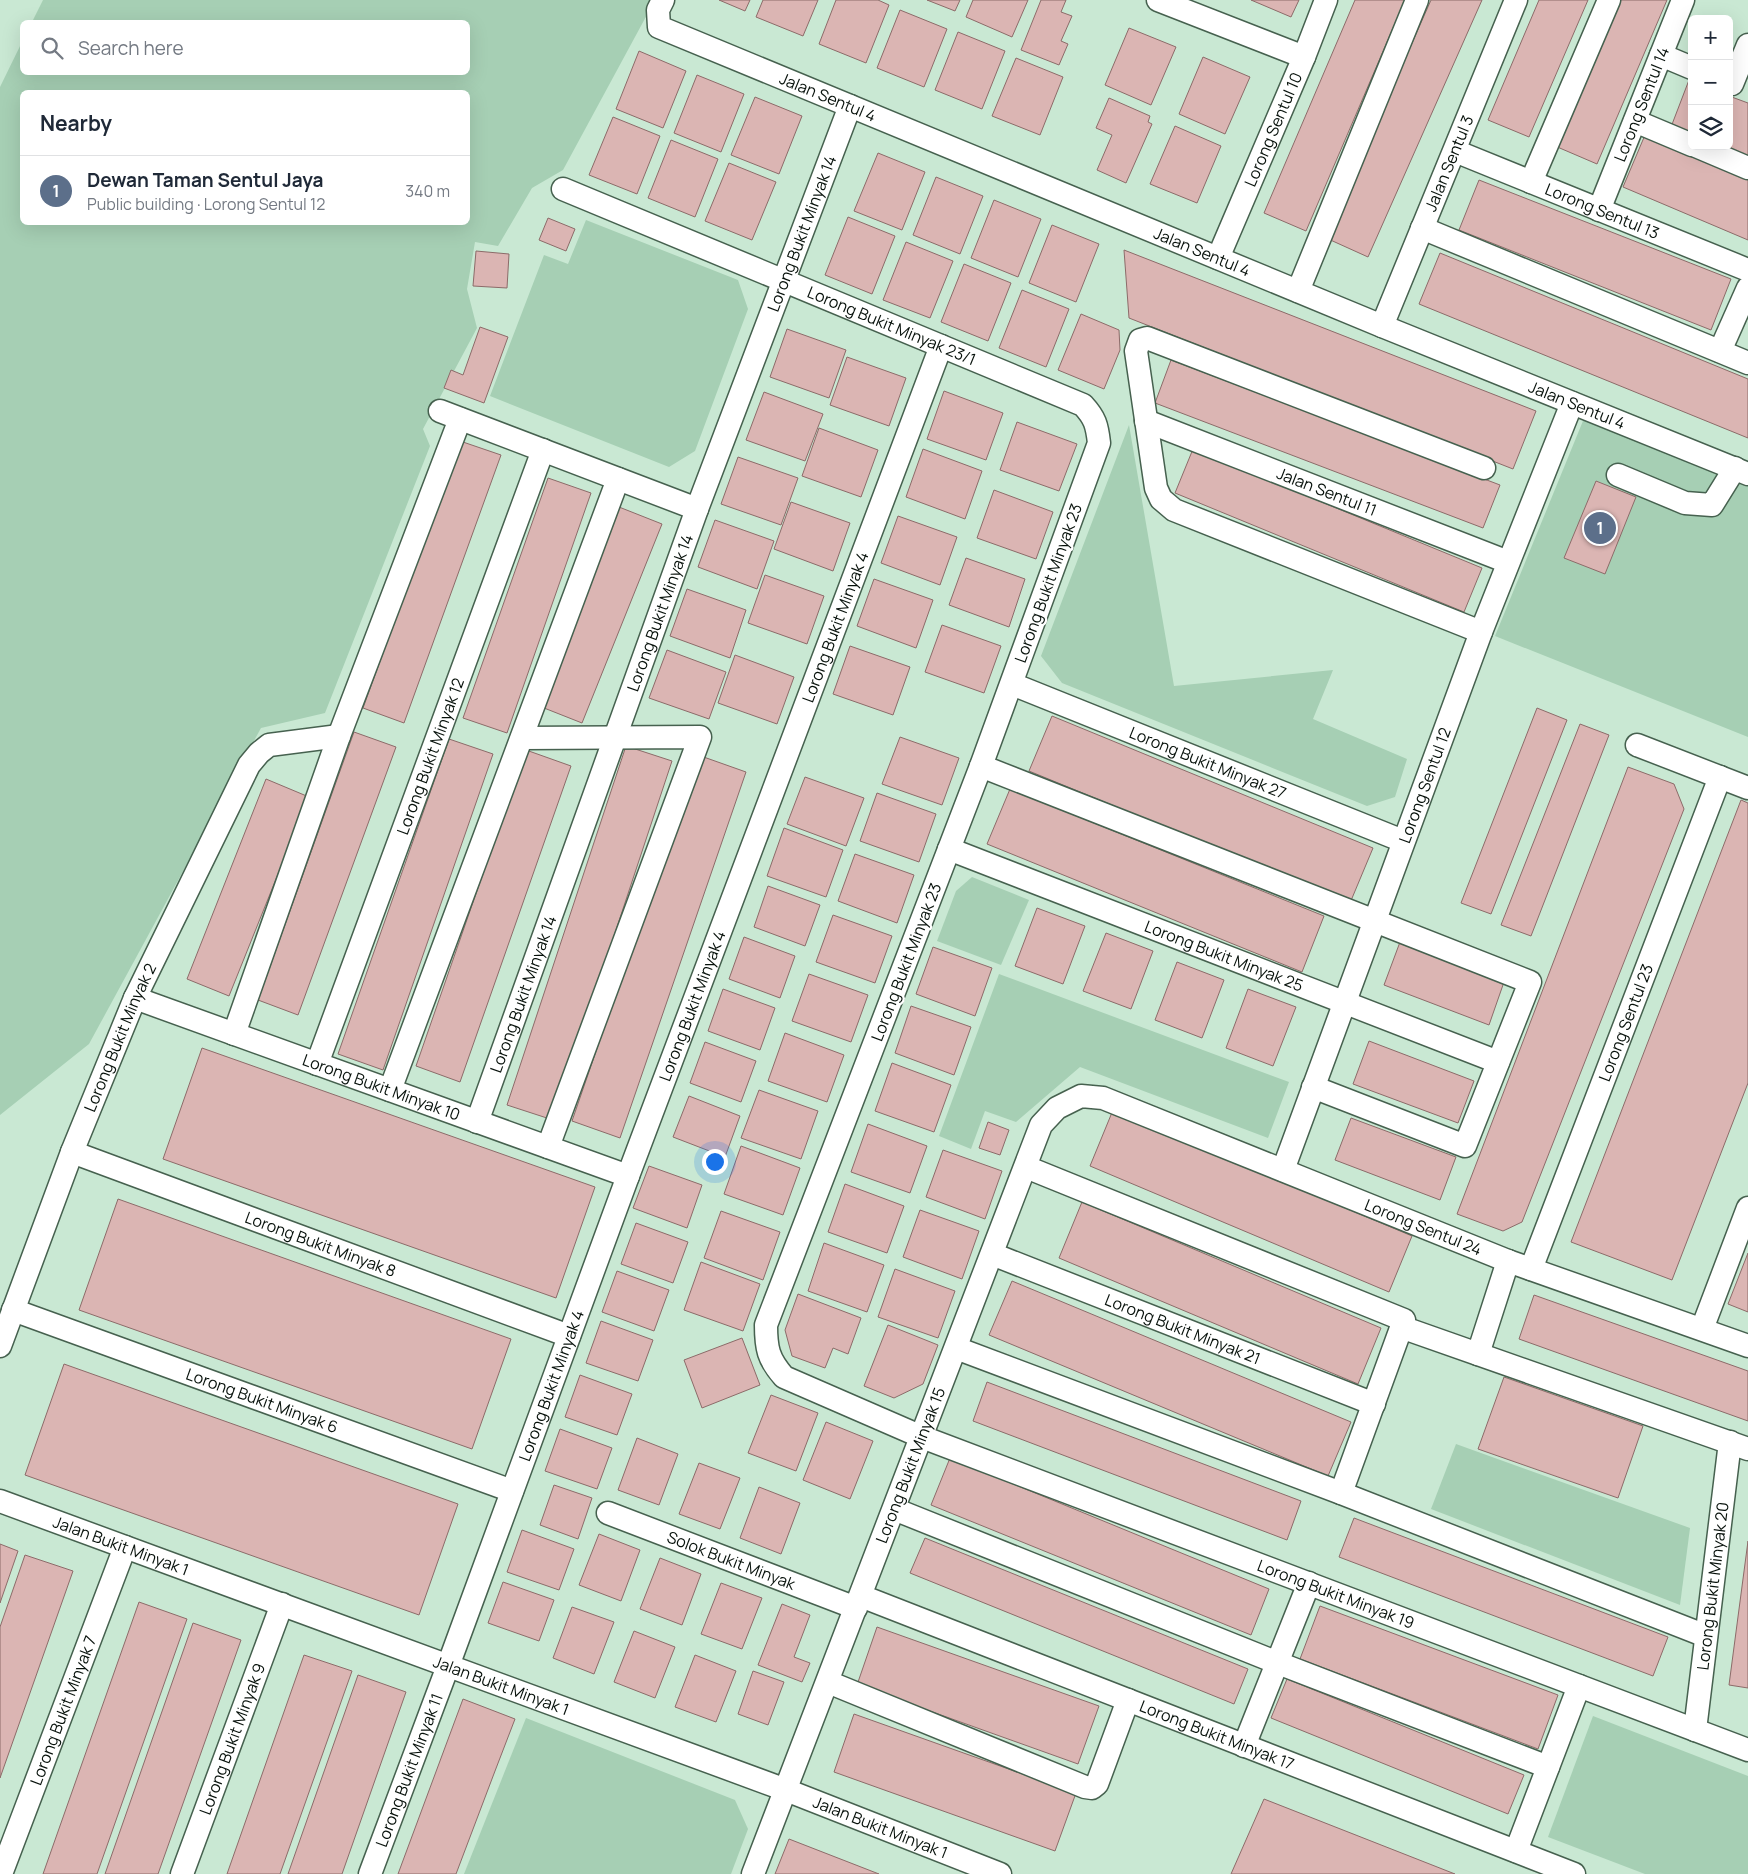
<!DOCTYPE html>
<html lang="en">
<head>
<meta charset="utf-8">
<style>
  body { margin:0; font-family:Manrope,sans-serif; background:#f6f6f7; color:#1f2937 }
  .controls { position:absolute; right:15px; top:15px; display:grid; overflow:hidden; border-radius:8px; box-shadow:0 5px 20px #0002 }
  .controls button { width:45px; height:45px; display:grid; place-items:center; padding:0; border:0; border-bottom:1px solid #e0e1e3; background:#fff; color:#1f2937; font:25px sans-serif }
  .you { position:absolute; left:714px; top:1161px; width:18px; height:18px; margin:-12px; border:4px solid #fff; border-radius:50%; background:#1a73e8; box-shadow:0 0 0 8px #1a73e833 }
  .badge { display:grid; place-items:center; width:32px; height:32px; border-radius:50%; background:#a70f25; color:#fff; font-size:16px; font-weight:700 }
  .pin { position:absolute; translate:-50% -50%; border:2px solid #fff; box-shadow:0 1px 5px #0006 }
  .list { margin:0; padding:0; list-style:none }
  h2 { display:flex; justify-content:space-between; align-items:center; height:65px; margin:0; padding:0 20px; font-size:21px }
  h2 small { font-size:16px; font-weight:400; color:#747a83 }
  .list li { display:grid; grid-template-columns:32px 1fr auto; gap:15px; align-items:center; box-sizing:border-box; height:70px; padding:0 20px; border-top:1px solid #e0e1e3 }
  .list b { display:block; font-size:19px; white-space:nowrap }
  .list p { margin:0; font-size:16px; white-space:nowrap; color:#747a83 }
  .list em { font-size:16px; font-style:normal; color:#747a83 }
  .icon { flex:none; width:28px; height:28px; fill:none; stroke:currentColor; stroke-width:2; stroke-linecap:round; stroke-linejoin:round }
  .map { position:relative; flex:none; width:1748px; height:1874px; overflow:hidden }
  .search { position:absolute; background:#fff; box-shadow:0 5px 20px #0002; left:20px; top:20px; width:450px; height:55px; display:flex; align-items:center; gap:12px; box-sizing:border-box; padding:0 18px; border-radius:8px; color:#747a83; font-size:19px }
  .panel { position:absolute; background:#fff; box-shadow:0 5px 20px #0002; left:20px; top:90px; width:450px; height:135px; border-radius:8px }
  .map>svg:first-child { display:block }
</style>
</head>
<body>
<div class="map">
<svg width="1748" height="1874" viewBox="0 0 1748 1874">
  <rect width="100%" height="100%" fill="#c9e8d3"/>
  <g fill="#a6cfb4" fill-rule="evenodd">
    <path d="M43,0h612l-92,170 -31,18 -34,58 -23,-4 -8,47 10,39 -54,101 7,17 -105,267 -64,15 -172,316 -89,71v-1028l22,-45v30h446v-50h-436zM22,92h446v130h-446z"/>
    <polygon points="586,220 738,280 748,309 695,451 669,467 490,396 544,255 568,264"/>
    <polygon points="1585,416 1748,484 1748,737 1495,636"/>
    <polygon points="1129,425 1174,686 1333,670 1313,719 1407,759 1395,797 1367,806 1062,683 1041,656"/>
    <polygon points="972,877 1029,900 1001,965 937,941 956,891"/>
    <polygon points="999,974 1289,1082 1268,1138 1080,1067 1016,1122 985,1111 971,1149 939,1136"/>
    <polygon points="1456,1444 1690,1528 1680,1605 1431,1509"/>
    <polygon points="1593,1716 1748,1776 1748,1874 1645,1874 1548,1837"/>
    <polygon points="526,1718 735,1800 748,1829 731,1874 464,1874"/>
  </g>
  <g fill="#dbb5b3" stroke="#8c6b69">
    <polygon points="719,0 750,0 745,11"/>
    <polygon points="763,0 818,0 803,36 756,17"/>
    <polygon points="836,0 878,0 889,5 866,63 819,44"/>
    <polygon points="927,0 960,0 955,11"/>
    <polygon points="973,0 1028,0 1012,37 966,17"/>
    <polygon points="1041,0 1066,0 1061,12 1072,16 1061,41 1068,44 1059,65 1021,50"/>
    <polygon points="1251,0 1299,0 1291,17"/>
    <polygon points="1355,0 1405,0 1306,231 1264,213"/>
    <polygon points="1431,0 1482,0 1368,257 1326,238"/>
    <polygon points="1539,0 1588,0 1529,137 1488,120"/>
    <polygon points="1618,0 1667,0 1597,164 1555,146"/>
    <polygon points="900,10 947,29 924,87 877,68"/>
    <polygon points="1129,28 1176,47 1151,105 1105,85"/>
    <polygon points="958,32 1005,51 982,109 935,90"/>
    <polygon points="639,51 686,71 663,128 616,109"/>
    <polygon points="1203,57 1250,77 1225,134 1179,114"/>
    <polygon points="1016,58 1063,77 1040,135 992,116"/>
    <polygon points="697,75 744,94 721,152 674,133"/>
    <polygon points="1689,80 1692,81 1692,135 1671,127"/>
    <polygon points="1729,96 1748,103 1748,157 1720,146 1729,146"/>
    <polygon points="755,97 802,116 779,174 731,155"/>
    <polygon points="1109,98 1150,116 1148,122 1152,124 1126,183 1097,170 1112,135 1096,128"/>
    <polygon points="613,117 660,136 637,194 589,175"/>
    <polygon points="1175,126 1221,146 1197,203 1150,184"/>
    <polygon points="1645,135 1748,178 1748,240 1623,187"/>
    <polygon points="671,140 718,159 695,217 648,198"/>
    <polygon points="878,153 925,172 902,230 854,211"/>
    <polygon points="729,163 776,182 752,240 705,221"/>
    <polygon points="936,177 983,196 960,254 913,235"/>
    <polygon points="1479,180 1731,279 1711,330 1459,230"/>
    <polygon points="994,200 1041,219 1018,277 971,258"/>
    <polygon points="848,217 895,236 872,294 825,275"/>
    <polygon points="548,218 575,229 566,251 539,240"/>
    <polygon points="1052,225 1099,244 1076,302 1029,283"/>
    <polygon points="906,242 953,261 930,318 883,300"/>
    <polygon points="1124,250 1536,411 1513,469 1129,318"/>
    <polygon points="476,251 509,254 507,288 473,286"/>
    <polygon points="1440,253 1748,379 1748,438 1419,304"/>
    <polygon points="964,264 1011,283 988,341 941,322"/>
    <polygon points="1022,290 1069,309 1046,367 999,348"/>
    <polygon points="1081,314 1119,330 1120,350 1104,389 1058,370"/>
    <polygon points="480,327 508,337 484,403 444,388 451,370 463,375"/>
    <polygon points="787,329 846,350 829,398 770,377"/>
    <polygon points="847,357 906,378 889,426 830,405"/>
    <polygon points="1171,360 1500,485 1483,528 1155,403"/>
    <polygon points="944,391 1003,413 986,460 927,439"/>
    <polygon points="764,392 823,414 805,461 746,440"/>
    <polygon points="1017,422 1077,444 1059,491 1000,470"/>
    <polygon points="819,428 878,450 861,497 802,476"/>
    <polygon points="460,441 501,455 404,723 363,708"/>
    <polygon points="923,449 982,471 965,519 906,497"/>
    <polygon points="1193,449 1482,568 1464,612 1175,493"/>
    <polygon points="738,457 798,478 781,525 721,504"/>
    <polygon points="548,478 591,493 507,733 463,718"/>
    <polygon points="1596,481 1636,497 1605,574 1564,558"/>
    <polygon points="994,490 1053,512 1036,559 977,538"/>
    <polygon points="791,502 850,523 833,571 774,549"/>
    <polygon points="619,507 662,524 582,723 539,706"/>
    <polygon points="898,516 957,537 940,585 881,563"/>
    <polygon points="715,520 774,541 757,589 698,567"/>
    <polygon points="966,558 1025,579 1009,627 949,605"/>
    <polygon points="765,575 824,596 807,644 748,623"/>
    <polygon points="874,579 933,600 916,648 857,626"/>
    <polygon points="687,589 746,610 730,658 670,636"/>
    <polygon points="942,625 1001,646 984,693 925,672"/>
    <polygon points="850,646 910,667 893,715 833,694"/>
    <polygon points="667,650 726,672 709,719 649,698"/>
    <polygon points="735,655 794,677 777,724 718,703"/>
    <polygon points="1537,708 1567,720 1491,914 1461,903"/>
    <polygon points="1052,716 1373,848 1350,903 1029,771"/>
    <polygon points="1580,724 1609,735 1531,936 1501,925"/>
    <polygon points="354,732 396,747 298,1015 258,1000"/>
    <polygon points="900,737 959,758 942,805 882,784"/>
    <polygon points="449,739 493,754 383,1070 338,1054"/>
    <polygon points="626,746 672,761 553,1120 507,1105"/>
    <polygon points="526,750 571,766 460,1082 416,1066"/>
    <polygon points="698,755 746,772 620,1138 572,1121"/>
    <polygon points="1628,767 1674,784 1684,809 1522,1222 1503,1231 1457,1214"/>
    <polygon points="805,777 864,798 846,846 787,824"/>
    <polygon points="266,779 309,797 229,996 187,979"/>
    <polygon points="1010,789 1324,916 1302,972 987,844"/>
    <polygon points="877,793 936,814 919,862 860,841"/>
    <polygon points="1741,800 1748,803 1748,1083 1672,1280 1571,1242"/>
    <polygon points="784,828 843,850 826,897 767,876"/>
    <polygon points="855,854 914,875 897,923 838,901"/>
    <polygon points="768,886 820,905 805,946 754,927"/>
    <polygon points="1037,908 1085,926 1063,984 1015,966"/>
    <polygon points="833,915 892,936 875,983 816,962"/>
    <polygon points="1106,933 1153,951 1131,1009 1083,991"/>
    <polygon points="744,937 795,956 780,998 729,979"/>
    <polygon points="1400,942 1504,982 1489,1025 1384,985"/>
    <polygon points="933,947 992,968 975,1016 916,994"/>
    <polygon points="1177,962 1224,980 1202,1038 1155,1020"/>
    <polygon points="809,974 868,995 851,1042 792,1021"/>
    <polygon points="723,989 775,1008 760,1050 708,1031"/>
    <polygon points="1248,989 1296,1007 1273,1066 1226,1048"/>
    <polygon points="911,1006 971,1027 954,1075 895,1053"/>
    <polygon points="785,1033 844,1055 827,1102 768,1081"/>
    <polygon points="1369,1041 1474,1081 1458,1123 1353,1084"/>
    <polygon points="705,1042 756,1061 741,1102 690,1083"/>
    <polygon points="202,1048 595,1187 556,1298 163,1159"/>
    <polygon points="892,1063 951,1085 934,1132 875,1111"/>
    <polygon points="759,1090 818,1111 801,1159 741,1138"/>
    <polygon points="689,1096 740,1116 725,1157 673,1137"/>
    <polygon points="1113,1110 1412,1236 1389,1292 1090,1166"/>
    <polygon points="1351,1118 1456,1157 1440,1200 1335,1160"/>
    <polygon points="988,1122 1009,1130 1000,1155 979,1148"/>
    <polygon points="868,1124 927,1146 910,1193 851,1172"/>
    <polygon points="741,1146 800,1168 783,1215 724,1194"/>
    <polygon points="943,1150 1002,1171 985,1219 926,1197"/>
    <polygon points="649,1166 702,1185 687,1228 633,1208"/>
    <polygon points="845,1184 904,1206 887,1253 828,1232"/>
    <polygon points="118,1199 511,1339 472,1449 79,1310"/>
    <polygon points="1082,1202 1381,1328 1358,1384 1059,1258"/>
    <polygon points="920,1210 979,1231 962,1279 903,1257"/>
    <polygon points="721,1211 780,1232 763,1280 704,1258"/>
    <polygon points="636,1223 688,1242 673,1283 621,1264"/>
    <polygon points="824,1243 884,1265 867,1312 808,1291"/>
    <polygon points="1748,1253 1748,1312 1728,1304"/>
    <polygon points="701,1262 760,1284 743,1331 684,1310"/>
    <polygon points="895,1269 955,1291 938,1338 878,1317"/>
    <polygon points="617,1271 669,1290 654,1331 602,1312"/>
    <polygon points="1012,1281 1351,1422 1328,1476 989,1335"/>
    <polygon points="798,1294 861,1318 848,1354 833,1348 825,1368 792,1356 785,1330"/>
    <polygon points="1534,1295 1748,1371 1748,1421 1519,1339"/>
    <polygon points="601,1321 653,1340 638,1381 586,1363"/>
    <polygon points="888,1325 938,1345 923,1384 894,1398 864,1386"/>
    <polygon points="742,1338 760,1385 702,1408 684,1360"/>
    <polygon points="64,1364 458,1504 419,1615 25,1475"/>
    <polygon points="580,1375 632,1394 617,1435 565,1417"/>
    <polygon points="1504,1377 1643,1426 1618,1498 1478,1449"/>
    <polygon points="987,1382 1301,1501 1287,1540 973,1421"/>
    <polygon points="771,1395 818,1413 796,1471 748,1453"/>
    <polygon points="826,1422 873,1441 850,1499 803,1480"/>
    <polygon points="560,1429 612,1448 597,1489 545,1471"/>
    <polygon points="637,1438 678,1454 659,1505 618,1490"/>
    <polygon points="950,1458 1269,1589 1251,1635 931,1505"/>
    <polygon points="699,1463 740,1478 720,1529 679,1514"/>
    <polygon points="554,1485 592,1498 578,1539 540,1525"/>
    <polygon points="759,1487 800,1503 781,1554 740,1538"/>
    <polygon points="1354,1518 1668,1637 1653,1676 1339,1557"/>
    <polygon points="522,1530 574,1549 559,1590 507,1572"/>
    <polygon points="599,1534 640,1550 621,1601 579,1585"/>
    <polygon points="925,1538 1248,1669 1234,1704 910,1573"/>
    <polygon points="1748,1541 1748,1688 1729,1685"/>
    <polygon points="0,1544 18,1551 0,1603"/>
    <polygon points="25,1555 73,1571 0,1778 0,1627"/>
    <polygon points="660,1558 701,1574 682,1625 640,1609"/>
    <polygon points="503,1582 554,1600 539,1641 488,1623"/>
    <polygon points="721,1583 762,1598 742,1649 701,1634"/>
    <polygon points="139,1602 187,1619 97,1874 43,1874"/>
    <polygon points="782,1604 810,1615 794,1657 810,1663 802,1682 758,1665"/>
    <polygon points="1320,1606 1558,1695 1538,1749 1300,1659"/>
    <polygon points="572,1607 614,1622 594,1674 553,1658"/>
    <polygon points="193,1623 241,1640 158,1874 105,1874"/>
    <polygon points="877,1627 1099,1706 1078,1764 857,1685"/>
    <polygon points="634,1631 675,1647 655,1698 614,1682"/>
    <polygon points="304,1655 352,1671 280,1874 227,1874"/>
    <polygon points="695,1655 736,1671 716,1722 675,1707"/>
    <polygon points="753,1671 784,1682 768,1725 738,1714"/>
    <polygon points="358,1675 406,1692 342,1874 288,1874"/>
    <polygon points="1287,1679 1524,1775 1508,1814 1271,1718"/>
    <polygon points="463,1699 515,1719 495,1771 456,1874 398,1874"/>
    <polygon points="854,1714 1076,1793 1055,1851 834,1772"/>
    <polygon points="1264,1799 1455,1874 1231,1874"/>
    <polygon points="789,1839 879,1874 775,1874"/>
  </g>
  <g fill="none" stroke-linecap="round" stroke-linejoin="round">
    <g stroke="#46614f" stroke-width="25">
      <g id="minor">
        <path id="s1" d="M663,0l-5,10 1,17 723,299 366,148"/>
        <polyline points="1158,0 1304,57"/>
        <polyline points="1661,55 1692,68"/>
        <polyline points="1732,84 1748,45"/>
        <polyline points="1635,121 1692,145"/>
        <polyline points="1696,146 1748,168"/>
        <path id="s2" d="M1455,151l293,119"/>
        <polyline points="1531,182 1609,0"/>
        <path id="s3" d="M563,189l520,216c12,13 14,20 16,38l-118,323 -215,559c0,23 2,34 18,52l138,60 826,313"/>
        <path id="s4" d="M1599,210l84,-210"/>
        <polyline points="1422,228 1748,363"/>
        <path id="s5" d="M1218,258l86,-201 22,-57"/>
        <polyline points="1298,291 1417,0"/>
        <path id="s6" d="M1382,326l134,-326"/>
        <polyline points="1720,351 1748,288"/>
        <polyline points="440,411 697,509"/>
        <path id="s7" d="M1146,421l362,141"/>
        <polyline points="1618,475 1685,503 1712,505 1735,468"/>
        <polyline points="1481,632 1174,510 1161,499 1156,488 1136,351 1140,340 1147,338 1484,468"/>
        <path id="s8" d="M1012,684l391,157"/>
        <polyline points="522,738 700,737 548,1147"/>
        <polyline points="1637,745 1748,788"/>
        <polyline points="981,766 1530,982 1465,1146 1313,1087"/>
        <path id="s9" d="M949,849l549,213"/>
        <path id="s10" d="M135,998l493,178"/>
        <polyline points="234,1034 339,736 460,419"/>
        <path id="s11" d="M317,1064l226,-614"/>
        <polyline points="390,1090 618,479"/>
        <path id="s12" d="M477,1122l220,-613 153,-403"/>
        <path id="s13" d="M72,1152l497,184"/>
        <polyline points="1026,1167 1404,1320 1341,1493"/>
        <path id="s14" d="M1283,1170l198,-538 91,-229"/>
        <path id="s15" d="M992,1254l382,150"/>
        <path id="s16" d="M1531,1269l189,-492"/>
        <path id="s17" d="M13,1310l499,181"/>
        <polyline points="1401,1327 1748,1449"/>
        <polyline points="1702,1329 1748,1208"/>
        <path id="s18" d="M0,1346l72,-194 63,-154 114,-233 10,-12 10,-8 70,-9"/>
        <polyline points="956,1348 1341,1493 1706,1636"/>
        <polyline points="1478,1354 1508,1261"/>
        <path id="s19" d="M0,1501l786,289 214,84"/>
        <polyline points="894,1509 1278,1663 1548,1767"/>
        <path id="s20" d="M608,1513l248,95"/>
        <path id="s21" d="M861,1596l713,278"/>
        <polyline points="828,1682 1085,1787 1092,1788 1097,1784 1128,1700"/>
        <path id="s22" d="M1695,1730l35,-288"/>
        <polyline points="1244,1746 1309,1583"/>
        <polyline points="1516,1851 1579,1686"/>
        <path id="s23" d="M1,1874l124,-327"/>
        <path id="s24" d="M182,1874l100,-270"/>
        <path id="s25" d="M370,1874l78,-208 180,-490 313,-830"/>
        <path id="s26" d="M753,1874l288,-749 16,-17 24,-12 22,2 405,163 240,85"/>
      </g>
    </g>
    <use href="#minor" stroke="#fff" stroke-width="22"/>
  </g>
  <g text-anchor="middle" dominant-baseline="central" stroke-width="4.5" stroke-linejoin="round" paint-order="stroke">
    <g font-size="16" fill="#07110b" stroke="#fff">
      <text stroke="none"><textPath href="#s1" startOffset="211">Jalan Sentul 4</textPath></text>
      <text stroke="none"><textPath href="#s4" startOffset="114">Lorong Sentul 14</textPath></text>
      <text stroke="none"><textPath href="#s5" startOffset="140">Lorong Sentul 10</textPath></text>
      <text stroke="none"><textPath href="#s6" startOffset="176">Jalan Sentul 3</textPath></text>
      <text stroke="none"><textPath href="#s2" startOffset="159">Lorong Sentul 13</textPath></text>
      <text stroke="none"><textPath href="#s12" startOffset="946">Lorong Bukit Minyak 14</textPath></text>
      <text stroke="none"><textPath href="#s1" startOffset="616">Jalan Sentul 4</textPath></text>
      <text stroke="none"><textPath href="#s3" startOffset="356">Lorong Bukit Minyak 23/1</textPath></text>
      <text stroke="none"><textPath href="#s1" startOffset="1021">Jalan Sentul 4</textPath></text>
      <text stroke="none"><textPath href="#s7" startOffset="194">Jalan Sentul 11</textPath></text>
      <text transform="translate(1048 583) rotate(-70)">Lorong Bukit Minyak 23</text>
      <text stroke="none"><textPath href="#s12" startOffset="541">Lorong Bukit Minyak 14</textPath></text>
      <text stroke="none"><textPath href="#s25" startOffset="1331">Lorong Bukit Minyak 4</textPath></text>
      <text stroke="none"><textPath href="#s11" startOffset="328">Lorong Bukit Minyak 12</textPath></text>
      <text stroke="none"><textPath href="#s8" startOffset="211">Lorong Bukit Minyak 27</textPath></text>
      <text stroke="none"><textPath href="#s14" startOffset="410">Lorong Sentul 12</textPath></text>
      <text stroke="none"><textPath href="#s9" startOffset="295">Lorong Bukit Minyak 25</textPath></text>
      <text transform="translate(906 962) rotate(-69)">Lorong Bukit Minyak 23</text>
      <text stroke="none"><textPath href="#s12" startOffset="136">Lorong Bukit Minyak 14</textPath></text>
      <text stroke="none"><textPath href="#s25" startOffset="926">Lorong Bukit Minyak 4</textPath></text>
      <text stroke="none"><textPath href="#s16" startOffset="264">Lorong Sentul 23</textPath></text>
      <text stroke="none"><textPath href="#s18" startOffset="331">Lorong Bukit Minyak 2</textPath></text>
      <text stroke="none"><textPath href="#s10" startOffset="262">Lorong Bukit Minyak 10</textPath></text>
      <text stroke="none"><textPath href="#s26" startOffset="1220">Lorong Sentul 24</textPath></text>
      <text stroke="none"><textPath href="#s13" startOffset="265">Lorong Bukit Minyak 8</textPath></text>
      <text stroke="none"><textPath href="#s15" startOffset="205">Lorong Bukit Minyak 21</textPath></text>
      <text stroke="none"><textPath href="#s25" startOffset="521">Lorong Bukit Minyak 4</textPath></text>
      <text stroke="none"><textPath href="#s17" startOffset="265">Lorong Bukit Minyak 6</textPath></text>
      <text stroke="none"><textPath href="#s26" startOffset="438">Lorong Bukit Minyak 15</textPath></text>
      <text stroke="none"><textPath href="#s19" startOffset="129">Jalan Bukit Minyak 1</textPath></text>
      <text stroke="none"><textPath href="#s20" startOffset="132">Solok Bukit Minyak</textPath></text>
      <text stroke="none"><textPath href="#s22" startOffset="145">Lorong Bukit Minyak 20</textPath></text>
      <text stroke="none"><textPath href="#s3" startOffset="2198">Lorong Bukit Minyak 19</textPath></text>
      <text stroke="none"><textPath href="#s19" startOffset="534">Jalan Bukit Minyak 1</textPath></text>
      <text stroke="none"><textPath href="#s23" startOffset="175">Lorong Bukit Minyak 7</textPath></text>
      <text stroke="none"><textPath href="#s21" startOffset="382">Lorong Bukit Minyak 17</textPath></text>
      <text stroke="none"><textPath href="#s24" startOffset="144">Lorong Bukit Minyak 9</textPath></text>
      <text stroke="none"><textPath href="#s25" startOffset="111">Lorong Bukit Minyak 11</textPath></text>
      <text stroke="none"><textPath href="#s19" startOffset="939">Jalan Bukit Minyak 1</textPath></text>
    </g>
  </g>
</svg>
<div class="controls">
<button>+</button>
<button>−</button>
<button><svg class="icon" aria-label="layers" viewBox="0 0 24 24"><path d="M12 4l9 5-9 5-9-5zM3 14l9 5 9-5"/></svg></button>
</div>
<div class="you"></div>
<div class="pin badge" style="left:1600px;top:528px;background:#5c6f8a">1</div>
<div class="search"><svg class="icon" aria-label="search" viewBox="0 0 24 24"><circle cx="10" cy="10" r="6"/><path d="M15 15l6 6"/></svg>Search here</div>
<section class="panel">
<h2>Nearby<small></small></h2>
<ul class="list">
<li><span class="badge" style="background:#5c6f8a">1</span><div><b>Dewan Taman Sentul Jaya</b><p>Public building · Lorong Sentul 12</p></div><em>340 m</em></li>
</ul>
</section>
</div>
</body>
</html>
